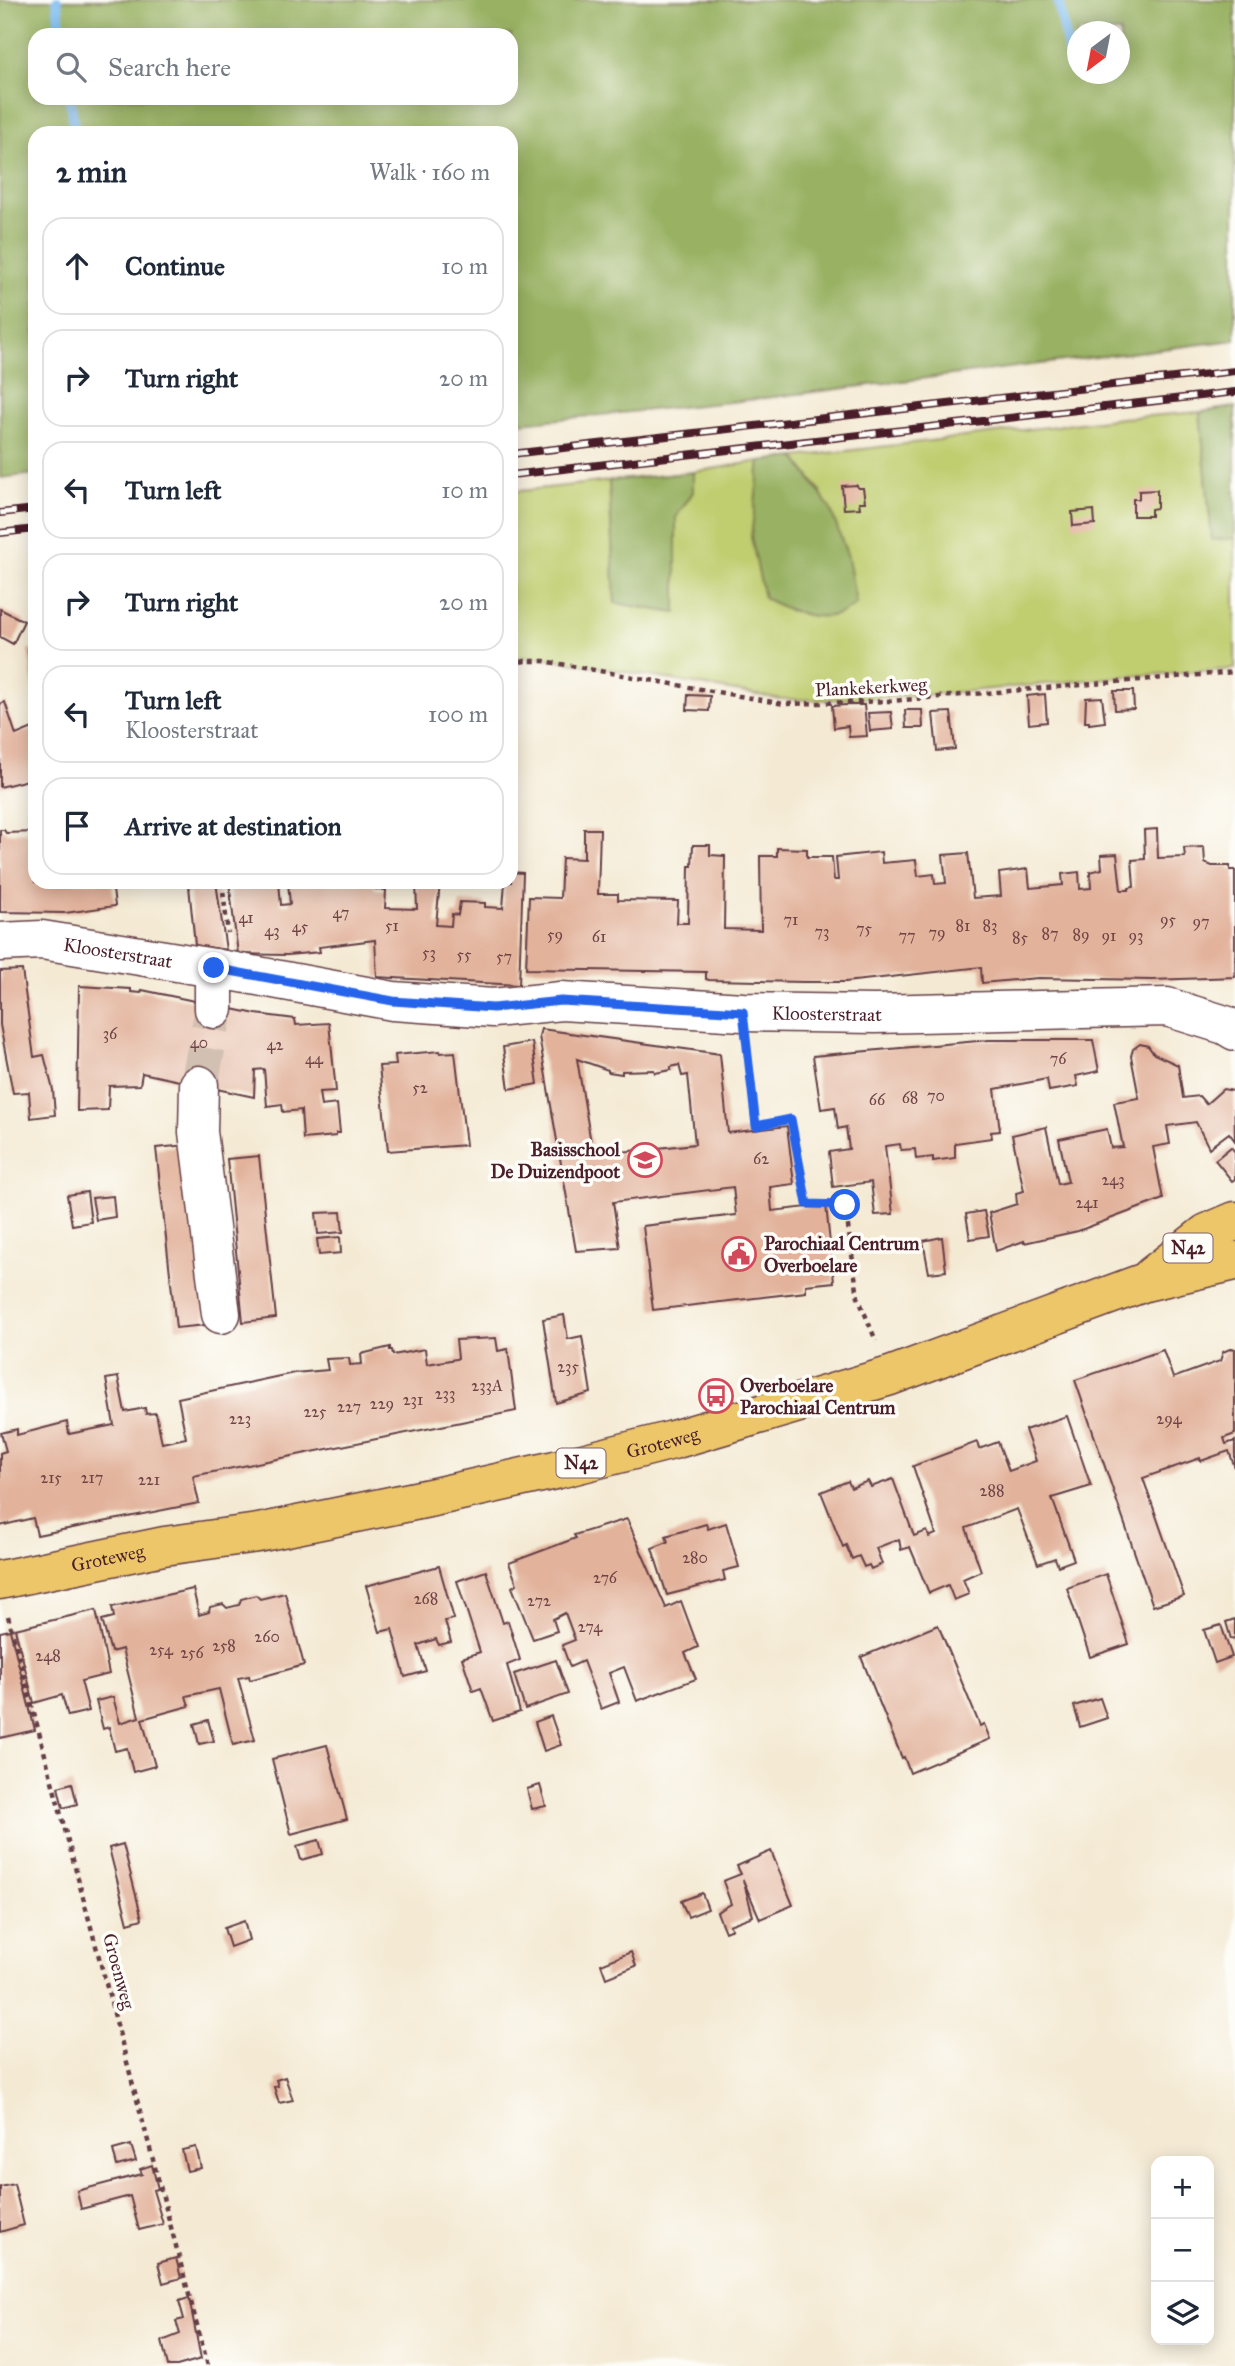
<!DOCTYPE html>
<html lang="en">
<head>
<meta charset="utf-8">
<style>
  body { margin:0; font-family:"IM FELL Great Primer",serif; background:#f2f2f3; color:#1f2937 }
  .controls { position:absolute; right:21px; bottom:21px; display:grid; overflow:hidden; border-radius:14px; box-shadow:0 4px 18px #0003 }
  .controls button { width:63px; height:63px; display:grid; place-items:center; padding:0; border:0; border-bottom:2px solid #e0e1e3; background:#fff; color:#1f2937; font:35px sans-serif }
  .compass { position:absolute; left:1067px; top:21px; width:63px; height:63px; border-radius:50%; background:#fff; box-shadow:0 4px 18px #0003; rotate:212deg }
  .stop { position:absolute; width:21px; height:21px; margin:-16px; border:5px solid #2563eb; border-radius:50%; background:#fff }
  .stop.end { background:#2563eb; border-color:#fff; box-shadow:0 2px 7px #0008 }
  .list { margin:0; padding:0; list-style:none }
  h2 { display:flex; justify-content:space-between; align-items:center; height:91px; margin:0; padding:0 28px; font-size:30px }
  h2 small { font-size:23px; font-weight:400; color:#747a83 }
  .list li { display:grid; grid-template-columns:46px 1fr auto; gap:21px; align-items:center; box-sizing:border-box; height:98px; margin:0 14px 14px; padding:0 14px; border:2px solid #e0e1e3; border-radius:21px }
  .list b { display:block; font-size:26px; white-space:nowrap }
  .list p { margin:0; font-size:23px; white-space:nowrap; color:#747a83 }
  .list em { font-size:23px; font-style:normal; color:#747a83 }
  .icon { flex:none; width:38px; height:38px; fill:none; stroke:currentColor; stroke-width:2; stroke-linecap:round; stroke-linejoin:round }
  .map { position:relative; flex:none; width:1235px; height:2366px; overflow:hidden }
  .search { position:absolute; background:#fff; box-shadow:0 4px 18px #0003; left:28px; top:28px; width:490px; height:77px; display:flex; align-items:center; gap:18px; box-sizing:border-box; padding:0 24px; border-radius:21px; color:#747a83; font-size:26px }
  .panel { position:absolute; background:#fff; box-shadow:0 4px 18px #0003; left:28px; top:126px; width:490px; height:763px; border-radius:21px }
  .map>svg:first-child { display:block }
</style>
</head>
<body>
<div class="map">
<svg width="1235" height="2366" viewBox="0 0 1235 2366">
  <rect width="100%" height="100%" fill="#fdfcf7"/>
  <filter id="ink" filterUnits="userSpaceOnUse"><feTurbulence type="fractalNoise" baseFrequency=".0143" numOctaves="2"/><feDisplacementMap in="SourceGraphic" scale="14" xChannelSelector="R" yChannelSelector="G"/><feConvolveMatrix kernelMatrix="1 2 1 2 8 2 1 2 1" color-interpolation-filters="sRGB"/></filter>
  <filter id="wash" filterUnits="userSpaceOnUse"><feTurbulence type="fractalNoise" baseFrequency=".00686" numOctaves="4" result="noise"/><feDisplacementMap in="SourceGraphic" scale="28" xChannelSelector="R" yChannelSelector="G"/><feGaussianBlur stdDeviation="1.57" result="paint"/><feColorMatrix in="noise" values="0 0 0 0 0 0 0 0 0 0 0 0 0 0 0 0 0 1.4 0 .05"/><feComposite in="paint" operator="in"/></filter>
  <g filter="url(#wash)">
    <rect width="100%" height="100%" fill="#f4ead4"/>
    <polygon fill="#c0ce70" stroke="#85764e" stroke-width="2" points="1200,412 1212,539 1235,538 1235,669 1130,676 926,695 822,700 780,699 547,658 519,657 511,659 511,492 609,481 615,603 676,613 676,517 693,492 693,472 760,461 752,537 788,610 808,615 839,614 821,492 795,457 1122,418"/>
    <g fill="#98b162" stroke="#716846" stroke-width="2" fill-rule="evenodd">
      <path d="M0,0h1235v340l-495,61 -229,23v-291h-476v341l-35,4zM1078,32h42v42h-42zM511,35v63h-476v-63z"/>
      <polygon points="1235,407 1235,538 1212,540 1200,412"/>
      <path d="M795,457l35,51 18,49 8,47c-5,3 -10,7 -15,9 -23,10 -56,-4 -77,-15l-13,-61 9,-76z"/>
      <polygon points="693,472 693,492 676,517 676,613 615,603 609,481"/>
    </g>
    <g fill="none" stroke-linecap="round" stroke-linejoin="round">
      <g stroke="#7dbcf1" stroke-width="10">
        <polyline points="57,0 61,35"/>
        <polyline points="1058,0 1070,58"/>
        <polyline points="70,98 75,133"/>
      </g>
    </g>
    <g id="blocks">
      <g fill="#e2b29b" fill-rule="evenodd">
        <polygon points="857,485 858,488 863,488 865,502 859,502 860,508 844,509 842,486"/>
        <polygon points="1157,490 1157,508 1151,509 1151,516 1133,516 1133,499 1139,499 1139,491"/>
        <polygon points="1094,510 1095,524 1073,526 1072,512"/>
        <polygon points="0,609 24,621 13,644 0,637"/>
        <polygon points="28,649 35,649 35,686 33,686"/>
        <polygon points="1114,691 1133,691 1134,709 1115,710"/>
        <polygon points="1045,694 1047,722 1029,724 1027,696"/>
        <polygon points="688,695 710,696 709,711 687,710"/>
        <polygon points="1102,697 1105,722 1089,724 1089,722 1085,722 1086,698"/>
        <polygon points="5,702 16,735 35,727 35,823 29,825 27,806 32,805 28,780 0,787 0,704"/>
        <polygon points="847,705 864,705 867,736 849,737 848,726 834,728 832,706"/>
        <polygon points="905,710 922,710 923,728 906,728"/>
        <polygon points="891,712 893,729 870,731 868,713"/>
        <polygon points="951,712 955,749 937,751 933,713"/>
        <polygon points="584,829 600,829 598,894 618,894 618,900 678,901 677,923 688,923 689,866 692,866 693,845 710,845 710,855 725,856 724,929 761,930 760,856 777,856 777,848 807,849 807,857 832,857 834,880 838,880 836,857 881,852 882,863 916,860 918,876 934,874 935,884 946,883 943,855 968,853 973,898 1001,896 999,873 1028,869 1030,888 1063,885 1062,874 1079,872 1080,889 1091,888 1090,872 1102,869 1101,855 1117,854 1121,890 1129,890 1129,888 1134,887 1132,860 1145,859 1144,830 1157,829 1158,858 1185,857 1184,848 1204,847 1205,863 1212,866 1230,866 1230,870 1235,870 1235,977 1152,980 1038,978 982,983 981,967 845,982 804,982 709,980 706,979 706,972 526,969 529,897 560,898 562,858 584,859"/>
        <polygon points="0,830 4,830 6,833 35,832 35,882 112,882 115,906 65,913 0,912"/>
        <polygon points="511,872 523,873 519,985 377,977 375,940 319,947 320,952 287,955 238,954 229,882 279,882 281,905 290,904 288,882 374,882 375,889 386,890 385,908 417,909 416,882 440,882 436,925 451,926 452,914 458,915 460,902 485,903 485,907 503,908 505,882 511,882"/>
        <polygon points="204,882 216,882 226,950 195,945 189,886 204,884"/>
        <polygon points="22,970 34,1057 44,1055 53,1090 55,1115 31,1118 29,1092 13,1093 0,1025 0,971"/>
        <polygon points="79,986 131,989 131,992 141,993 142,990 256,1014 295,1019 296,1025 329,1023 336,1091 319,1092 321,1106 337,1104 340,1133 336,1133 336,1136 303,1139 301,1110 283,1112 282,1104 267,1106 264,1069 255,1070 254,1097 142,1073 140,1085 109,1086 108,1110 77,1111"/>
        <path d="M541,1029l179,25 8,79 59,-7 7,58 -24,3 2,24 54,-6 8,77 -28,3v7l-153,18 -10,-84 93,-11 -3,-28 -120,15 7,46 -44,3 -37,-215zM577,1059l31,11v2l14,2v-3l32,-1 1,3 16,-3v-3l8,-2 3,11 6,-1 7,69 -102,11z"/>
        <polygon points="989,1040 1093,1040 1099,1071 1076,1076 1078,1086 1049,1091 1047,1079 995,1089 1000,1131 991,1132 992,1138 955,1143 955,1158 933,1161 933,1157 916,1159 915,1149 901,1150 900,1144 885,1146 893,1214 875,1215 871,1182 833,1187 829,1152 849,1149 846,1127 838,1129 835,1107 821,1109 813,1056"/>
        <polygon points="532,1042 538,1084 509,1089 503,1047"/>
        <polygon points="1140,1044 1148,1046 1154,1054 1178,1065 1183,1098 1199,1096 1206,1104 1223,1089 1234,1091 1235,1141 1229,1133 1209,1148 1196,1122 1167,1126 1170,1144 1153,1147 1163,1199 1078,1231 1024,1243 1024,1241 996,1251 989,1213 1017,1204 1016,1193 1024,1191 1012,1135 1046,1127 1058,1184 1068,1182 1059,1139 1107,1129 1111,1148 1123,1147 1114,1102 1139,1098 1131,1056 1133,1049"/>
        <polygon points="440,1051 440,1053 455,1052 466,1145 388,1151 379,1066 396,1065 395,1055"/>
        <polygon points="187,1145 206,1325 176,1328 156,1148"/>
        <polygon points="1231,1147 1235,1152 1235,1179 1232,1181 1215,1160"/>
        <polygon points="259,1156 276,1318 243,1322 227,1159"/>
        <polygon points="87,1192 91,1222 72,1225 67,1195"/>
        <polygon points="113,1196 115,1217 96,1220 92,1198"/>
        <polygon points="984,1211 989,1236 970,1239 966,1214"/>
        <polygon points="341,1212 343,1232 318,1234 316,1213"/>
        <polygon points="340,1237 341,1253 319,1255 317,1239"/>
        <polygon points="942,1237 946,1271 929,1273 923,1241"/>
        <polygon points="564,1315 568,1339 582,1336 591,1393 556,1403 543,1319"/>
        <polygon points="496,1338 498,1351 508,1349 516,1411 193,1476 199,1503 37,1535 33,1518 0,1526 0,1453 6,1451 1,1433 17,1429 17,1435 67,1422 69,1434 114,1425 106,1379 118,1377 125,1412 145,1408 146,1414 156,1413 162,1443 186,1438 178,1398 294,1373 328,1370 326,1359 349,1358 350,1365 362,1364 361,1354 390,1347 390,1350 392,1350 393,1355 425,1349 427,1364 456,1359 458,1358 456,1340"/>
        <polygon points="1232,1348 1235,1349 1235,1434 1224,1438 1226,1444 1235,1441 1235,1468 1229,1451 1201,1461 1200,1458 1143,1478 1184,1596 1153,1606 1075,1380 1163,1350 1173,1378 1220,1361 1223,1352"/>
        <polygon points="1067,1416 1091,1486 1052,1498 1074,1560 1058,1566 1055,1558 1038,1564 1017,1509 966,1528 981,1571 963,1579 969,1594 954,1600 948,1585 929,1593 910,1547 901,1550 899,1539 876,1548 882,1564 871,1569 869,1565 864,1567 859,1556 852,1559 846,1545 843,1547 821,1492 848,1481 851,1488 868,1481 871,1487 893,1479 914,1536 927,1531 929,1537 936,1534 913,1466 977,1442 979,1449 998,1442 1009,1471 1036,1461 1025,1430"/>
        <polygon points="627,1519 666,1608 681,1601 698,1647 685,1653 696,1679 637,1701 624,1667 609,1673 619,1702 601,1709 583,1661 570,1667 562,1645 575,1640 565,1613 553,1619 557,1631 533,1639 512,1587 517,1584 509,1563 576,1538 574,1535"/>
        <polygon points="726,1523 739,1567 723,1571 725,1580 667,1595 652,1548 668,1542 666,1536 706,1524 708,1529"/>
        <polygon points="439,1566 454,1619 445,1621 451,1642 439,1645 436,1639 418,1645 426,1671 405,1677 392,1629 380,1632 366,1586"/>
        <polygon points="486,1571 503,1623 508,1621 520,1660 507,1665 520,1712 493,1721 481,1688 473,1691 462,1658 480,1652 457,1581"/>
        <polygon points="1106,1574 1129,1644 1090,1657 1067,1588"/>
        <polygon points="193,1589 199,1615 209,1612 210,1607 223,1604 227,1608 239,1605 241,1599 256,1595 260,1599 285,1593 304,1665 250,1680 249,1676 238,1678 255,1740 233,1745 219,1689 186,1696 189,1706 142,1719 155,1766 133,1772 127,1748 115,1751 109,1727 103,1729 96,1701 113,1697 120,1723 139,1717 122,1649 111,1652 102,1620 114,1617 112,1607"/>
        <polygon points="96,1610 109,1674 81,1681 89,1711 68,1716 62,1695 34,1703 15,1629"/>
        <polygon points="1235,1619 1235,1638 1231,1639 1226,1622"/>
        <polygon points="938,1625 980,1726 984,1724 990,1739 910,1773 904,1757 902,1758 861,1657"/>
        <polygon points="1221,1625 1232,1657 1215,1663 1204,1630"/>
        <polygon points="10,1630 35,1730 0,1738 0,1632"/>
        <polygon points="556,1660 568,1694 525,1709 514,1674"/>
        <polygon points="1100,1698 1107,1718 1080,1727 1074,1706"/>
        <polygon points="551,1716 561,1745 544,1751 535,1722"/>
        <polygon points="208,1720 214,1741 199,1744 194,1724"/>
        <polygon points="327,1745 347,1819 291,1834 272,1759"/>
        <polygon points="72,1783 77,1804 63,1808 58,1787"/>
        <polygon points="540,1785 546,1806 532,1809 527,1789"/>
        <polygon points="319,1840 323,1854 301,1860 297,1846"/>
        <polygon points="123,1844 142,1919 128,1923 109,1848"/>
        <polygon points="771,1851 793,1905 760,1919 743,1880 753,1916 729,1925 732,1929 725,1932 717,1912 731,1904 723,1881 741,1874 737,1866"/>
        <polygon points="702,1893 708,1909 688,1917 681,1901"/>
        <polygon points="244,1921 249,1940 230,1947 224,1928"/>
        <polygon points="631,1952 636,1966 606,1978 601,1964"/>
        <polygon points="285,2077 293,2100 279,2103 274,2087 278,2086 276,2080"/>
        <polygon points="131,2145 136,2161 117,2166 113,2150"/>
        <polygon points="196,2147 201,2168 187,2171 182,2150"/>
        <polygon points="152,2165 158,2189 153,2190 163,2224 139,2230 130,2196 81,2209 77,2191 142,2174 140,2169"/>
        <polygon points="14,2184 24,2225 0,2232 0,2187"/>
        <polygon points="176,2258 181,2278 163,2283 158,2263"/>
        <polygon points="189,2298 201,2359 177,2366 168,2366 162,2341 180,2334 176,2321 184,2319 179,2301"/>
      </g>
    </g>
  </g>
  <g filter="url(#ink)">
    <use href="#blocks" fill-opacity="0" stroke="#643d44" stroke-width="2"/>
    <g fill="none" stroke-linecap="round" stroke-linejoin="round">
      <polyline stroke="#d2c1b2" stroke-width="38" stroke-dasharray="38 19" stroke-linecap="butt" points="199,1085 214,1009"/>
      <g stroke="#643d44" stroke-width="41">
        <g id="minor">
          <path id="s1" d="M0,942l42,-2 172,28 179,33 100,7 68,-7 182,11 132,2 292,-7 58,18 10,6"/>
          <polyline points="214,1009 214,968"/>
          <polyline points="199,1085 198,1132 221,1314"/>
        </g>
      </g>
      <g stroke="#643d44" stroke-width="41">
        <g id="major">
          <polyline points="1152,1276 1207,1233 1235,1221"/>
          <path id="s2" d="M0,1580l164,-34 94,-13 176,-36 121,-27 118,-30 217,-64 255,-94 90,-21"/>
        </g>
      </g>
      <g stroke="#643d44" stroke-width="4.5" stroke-dasharray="5 5" stroke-linecap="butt">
        <polyline points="511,664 525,661 544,661 784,704 891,701 1235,672"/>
        <polyline points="222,882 228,933"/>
        <polyline points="747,1047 756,1126 791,1119 807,1204 845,1205 858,1297 876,1341"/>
        <polyline points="8,1616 208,2366"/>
      </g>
      <use href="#minor" stroke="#fff" stroke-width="38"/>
      <use href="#major" stroke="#ecc669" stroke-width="38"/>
      <g stroke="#4a1f2b" stroke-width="8">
        <g id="rail">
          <polyline points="511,454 1235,371"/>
          <polyline points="511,475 1235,392"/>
          <polyline points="0,513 35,509"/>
          <polyline points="0,533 35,529"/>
        </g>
      </g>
      <use href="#rail" stroke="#fdfcf7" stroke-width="5" stroke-dasharray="16" stroke-linecap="butt"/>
    </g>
  </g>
  <g fill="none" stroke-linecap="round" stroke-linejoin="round" filter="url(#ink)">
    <polyline stroke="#2563eb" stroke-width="9" points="214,968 393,1001 493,1008 561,1001 743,1012 756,1126 791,1119 807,1204 845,1205"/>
  </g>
  <defs>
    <g id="school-ring" transform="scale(1.75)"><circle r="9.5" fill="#fdfcf7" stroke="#d1495b" stroke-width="1.5"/><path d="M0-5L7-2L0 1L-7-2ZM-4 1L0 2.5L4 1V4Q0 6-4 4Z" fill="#d1495b"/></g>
    <g id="civic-ring" transform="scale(1.75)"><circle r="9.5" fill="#fdfcf7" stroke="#d1495b" stroke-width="1.5"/><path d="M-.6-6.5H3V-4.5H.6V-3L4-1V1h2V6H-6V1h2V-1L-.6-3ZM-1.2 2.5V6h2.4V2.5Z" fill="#d1495b"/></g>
    <g id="bus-ring" transform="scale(1.75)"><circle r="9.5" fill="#fdfcf7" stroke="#d1495b" stroke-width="1.5"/><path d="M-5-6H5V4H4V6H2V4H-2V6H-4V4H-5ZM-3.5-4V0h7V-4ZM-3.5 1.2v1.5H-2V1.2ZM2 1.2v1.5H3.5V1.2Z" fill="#d1495b"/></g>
  </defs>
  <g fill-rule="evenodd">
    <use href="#school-ring" x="645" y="1160"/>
    <use href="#civic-ring" x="739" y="1254"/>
    <use href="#bus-ring" x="716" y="1396"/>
  </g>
  <g text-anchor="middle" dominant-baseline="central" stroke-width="7" stroke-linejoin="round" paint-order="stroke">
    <g font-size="16" fill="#704447">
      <text x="341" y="912">47</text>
      <text x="246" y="917">41</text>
      <text x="791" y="919">71</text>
      <text x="1168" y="919">95</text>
      <text x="1201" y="921">97</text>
      <text x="392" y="925">51</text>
      <text x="963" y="925">81</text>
      <text x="990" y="925">83</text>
      <text x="300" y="926">45</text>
      <text x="864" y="928">75</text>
      <text x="272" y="930">43</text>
      <text x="822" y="931">73</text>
      <text x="937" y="932">79</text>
      <text x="1050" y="933">87</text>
      <text x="555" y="934">59</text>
      <text x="1081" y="934">89</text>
      <text x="907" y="935">77</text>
      <text x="1109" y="935">91</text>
      <text x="1136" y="935">93</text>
      <text x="599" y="936">61</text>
      <text x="1020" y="937">85</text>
      <text x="429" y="952">53</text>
      <text x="464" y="954">55</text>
      <text x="504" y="956">57</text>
      <text x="110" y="1033">36</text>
      <text x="199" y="1042">40</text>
      <text x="275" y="1044">42</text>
      <text x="314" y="1058">44</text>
      <text x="1058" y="1058">76</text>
      <text x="420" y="1087">52</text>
      <text x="936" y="1095">70</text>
      <text x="910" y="1097">68</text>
      <text x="877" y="1099">66</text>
      <text x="761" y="1158">62</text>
      <text x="1113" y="1179">243</text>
      <text x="1087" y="1202">241</text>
      <text x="568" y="1366">235</text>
      <text x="487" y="1385">233A</text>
      <text x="445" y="1393">233</text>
      <text x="413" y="1399">231</text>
      <text x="382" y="1403">229</text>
      <text x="349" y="1406">227</text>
      <text x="315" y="1411">225</text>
      <text x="240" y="1418">223</text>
      <text x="1169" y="1418">294</text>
      <text x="51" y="1477">215</text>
      <text x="92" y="1477">217</text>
      <text x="149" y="1479">221</text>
      <text x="992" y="1490">288</text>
      <text x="695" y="1557">280</text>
      <text x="605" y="1577">276</text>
      <text x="426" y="1598">268</text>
      <text x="539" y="1600">272</text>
      <text x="590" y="1626">274</text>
      <text x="267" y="1636">260</text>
      <text x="224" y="1645">258</text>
      <text x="161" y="1649">254</text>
      <text x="192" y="1652">256</text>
      <text x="48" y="1655">248</text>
    </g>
    <g fill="#fdfcf7" stroke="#806168" stroke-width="2">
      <rect x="1163.5" y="1233.5" width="49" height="29" rx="5"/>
      <rect x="556.5" y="1448.5" width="49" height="29" rx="5"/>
    </g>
    <g font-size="18" font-weight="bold" fill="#4a1f2b">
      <text x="1188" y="1248">N42</text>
      <text x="581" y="1463">N42</text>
    </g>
    <g font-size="19" fill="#4a1f2b" stroke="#fdfcf7">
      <text transform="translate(871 687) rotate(-3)">Plankekerkweg</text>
      <text stroke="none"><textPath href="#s1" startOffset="119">Kloosterstraat</textPath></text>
      <text stroke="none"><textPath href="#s1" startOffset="833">Kloosterstraat</textPath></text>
      <text stroke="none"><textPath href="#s2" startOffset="677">Groteweg</textPath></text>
      <text stroke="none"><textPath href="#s2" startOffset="110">Groteweg</textPath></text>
      <text transform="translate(119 1971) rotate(75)">Groenweg</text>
    </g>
    <g font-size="19" font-weight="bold" fill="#4a1f2b" stroke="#fdfcf7" text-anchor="start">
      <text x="620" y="1149" text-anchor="end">Basisschool<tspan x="620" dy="22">De Duizendpoot</tspan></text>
      <text x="764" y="1243">Parochiaal Centrum<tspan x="764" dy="22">Overboelare</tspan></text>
      <text x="740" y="1385">Overboelare<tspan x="740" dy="22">Parochiaal Centrum</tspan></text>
    </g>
  </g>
</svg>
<div class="controls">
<button>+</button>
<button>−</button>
<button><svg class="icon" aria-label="layers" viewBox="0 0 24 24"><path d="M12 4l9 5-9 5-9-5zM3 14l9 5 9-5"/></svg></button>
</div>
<svg class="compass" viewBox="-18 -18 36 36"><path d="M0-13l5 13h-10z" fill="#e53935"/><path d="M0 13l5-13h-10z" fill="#747a83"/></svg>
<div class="stop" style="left:845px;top:1205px"></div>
<div class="stop end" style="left:214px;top:968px"></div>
<div class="search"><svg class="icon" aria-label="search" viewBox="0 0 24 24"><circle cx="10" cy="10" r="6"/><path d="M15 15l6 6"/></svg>Search here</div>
<section class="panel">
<h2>2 min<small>Walk · 160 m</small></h2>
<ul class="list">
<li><svg class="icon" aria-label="ahead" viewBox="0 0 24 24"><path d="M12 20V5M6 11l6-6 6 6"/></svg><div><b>Continue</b></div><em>10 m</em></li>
<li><svg class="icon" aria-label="right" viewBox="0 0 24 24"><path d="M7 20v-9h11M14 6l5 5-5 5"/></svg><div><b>Turn right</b></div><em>20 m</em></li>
<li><svg class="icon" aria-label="left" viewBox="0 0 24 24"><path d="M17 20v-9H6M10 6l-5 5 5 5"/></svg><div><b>Turn left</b></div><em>10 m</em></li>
<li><svg class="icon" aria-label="right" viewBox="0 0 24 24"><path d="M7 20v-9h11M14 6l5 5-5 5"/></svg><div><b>Turn right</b></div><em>20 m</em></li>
<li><svg class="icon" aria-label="left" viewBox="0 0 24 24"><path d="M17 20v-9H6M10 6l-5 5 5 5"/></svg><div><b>Turn left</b><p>Kloosterstraat</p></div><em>100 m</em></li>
<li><svg class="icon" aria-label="arrive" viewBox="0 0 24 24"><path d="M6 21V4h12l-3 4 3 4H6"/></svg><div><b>Arrive at destination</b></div></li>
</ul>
</section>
</div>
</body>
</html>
